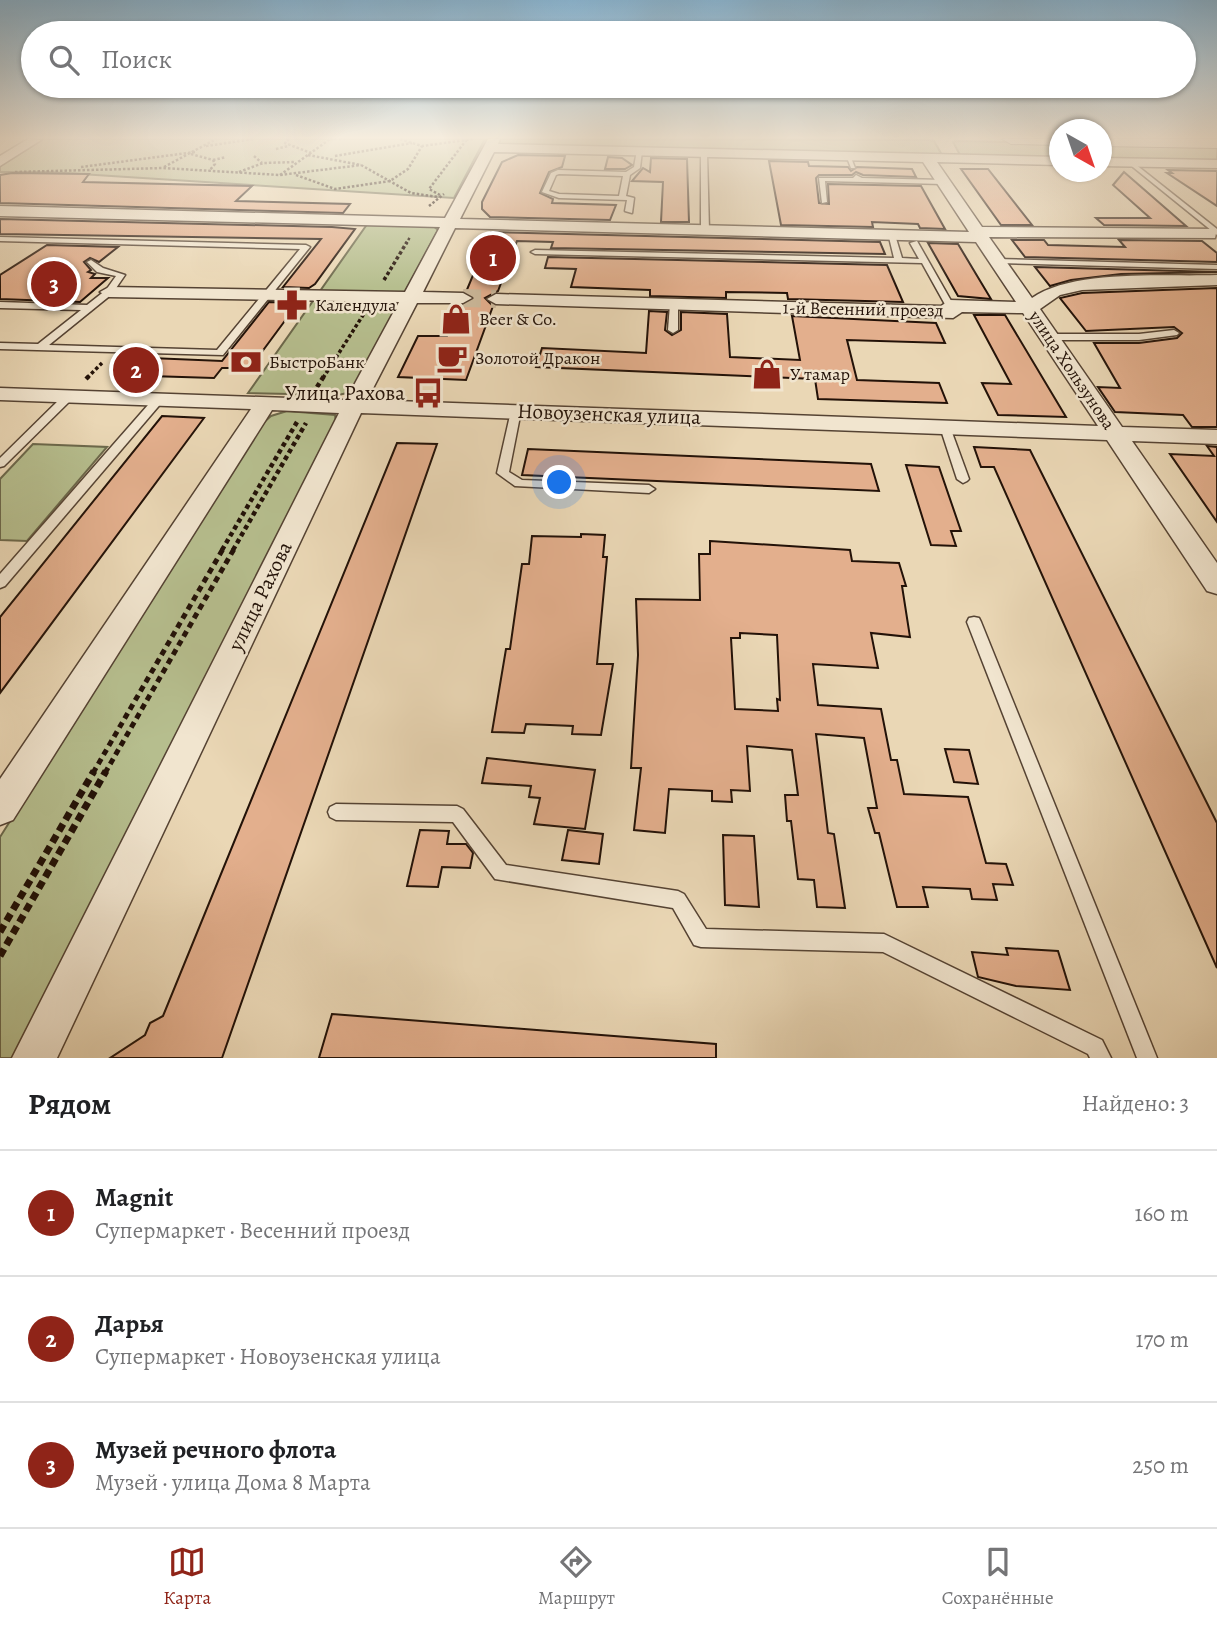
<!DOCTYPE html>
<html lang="ru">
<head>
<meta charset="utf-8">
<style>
  body { margin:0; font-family:Alegreya,serif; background:#f6f6f6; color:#202124 }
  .compass { position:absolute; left:1049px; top:119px; width:63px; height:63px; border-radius:50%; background:#fff; box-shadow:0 2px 5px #0004; rotate:140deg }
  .you { position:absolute; left:560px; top:483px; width:24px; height:24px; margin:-18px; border:5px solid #fff; border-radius:50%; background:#1a73e8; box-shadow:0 0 0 10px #1a73e833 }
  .badge { display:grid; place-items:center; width:46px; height:46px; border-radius:50%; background:#8f2418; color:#fff; font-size:23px; font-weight:700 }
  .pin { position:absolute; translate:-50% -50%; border:4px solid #fff; box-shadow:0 2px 7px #0006 }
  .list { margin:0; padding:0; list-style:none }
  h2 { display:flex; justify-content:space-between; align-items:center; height:91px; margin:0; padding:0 28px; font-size:30px }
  h2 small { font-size:23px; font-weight:400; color:#757577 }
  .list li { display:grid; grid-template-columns:46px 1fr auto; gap:21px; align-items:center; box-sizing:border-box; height:126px; padding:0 28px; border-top:2px solid #e0e0e0 }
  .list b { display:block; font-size:26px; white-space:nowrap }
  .list p { margin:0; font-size:23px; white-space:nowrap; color:#757577 }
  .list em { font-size:23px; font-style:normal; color:#757577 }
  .icon { flex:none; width:38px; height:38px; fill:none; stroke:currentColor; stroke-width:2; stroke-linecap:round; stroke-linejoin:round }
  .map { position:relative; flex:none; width:1217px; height:1058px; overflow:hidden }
  .search { position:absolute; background:#fff; box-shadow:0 2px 5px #0004; left:21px; right:21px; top:21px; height:77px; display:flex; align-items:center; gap:18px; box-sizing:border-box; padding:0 24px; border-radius:38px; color:#757577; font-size:26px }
  .sheet { height:469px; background:#fff }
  nav { display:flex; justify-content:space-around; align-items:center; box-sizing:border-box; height:98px; border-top:2px solid #e0e0e0; background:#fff; font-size:19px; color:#757577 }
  nav a { display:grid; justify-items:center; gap:4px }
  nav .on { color:#8f2418 }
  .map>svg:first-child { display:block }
</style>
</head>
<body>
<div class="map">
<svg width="1217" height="1058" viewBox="0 0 1217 1058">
  <rect width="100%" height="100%" fill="#ead7b5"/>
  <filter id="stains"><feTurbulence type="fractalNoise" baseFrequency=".00286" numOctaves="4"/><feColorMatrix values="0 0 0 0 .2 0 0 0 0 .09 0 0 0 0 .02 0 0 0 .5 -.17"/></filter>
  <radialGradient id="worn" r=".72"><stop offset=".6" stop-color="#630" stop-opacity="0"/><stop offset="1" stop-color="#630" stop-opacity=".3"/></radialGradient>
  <g fill="#b6be8e" stroke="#6c684b" stroke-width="2">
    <polygon points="44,139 485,139 454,198 49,172 0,172 0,166"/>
    <polygon points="501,139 929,140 934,141 942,155 498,144"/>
    <polygon points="957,141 1059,143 1059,159 960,155 953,142"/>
    <polygon points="1102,144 1217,146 1217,162 1102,160"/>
    <polygon points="368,223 432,225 438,230 352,392 338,395 248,393"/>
    <polygon points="287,411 335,415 336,422 13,1058 0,1058 0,837 263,423 271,416"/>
    <polygon points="33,444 107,447 27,541 0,540 0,479"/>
  </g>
  <g fill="#e3af8d" stroke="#231208" stroke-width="2" fill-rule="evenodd">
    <polygon points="518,155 565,156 562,167 549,172 540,193 553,199 552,203 616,205 610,220 490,217 482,209 482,202 502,162"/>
    <polygon points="608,157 622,158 632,165 625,169 605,169"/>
    <polygon points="651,158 687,159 689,222 661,222 663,182 632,181 643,168 650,172"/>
    <polygon points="769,161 808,162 809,166 848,167 851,171 857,167 912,169 916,177 863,175 856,172 852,175 819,175 816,178 819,203 829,204 828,184 921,186 945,229 920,228 918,224 872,222 873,227 781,225"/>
    <polygon points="961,169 988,169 1032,225 1001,225"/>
    <polygon points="1168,170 1217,171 1217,206 1167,173 1172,173"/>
    <polygon points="1124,172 1186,226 1104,225 1096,218 1150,218 1113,185"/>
    <polygon points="12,173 89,174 83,182 252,186 236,201 350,204 343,213 0,203 0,175"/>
    <polygon points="0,219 332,227 355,229 315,284 309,288 283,287 321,239 0,234"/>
    <polygon points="491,232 880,242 885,254 551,248 553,242 517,241 498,291 485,298 493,306 466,380 398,377 418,336 447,336 460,306 474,299 466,292"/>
    <polygon points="1012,240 1044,240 1048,245 1125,247 1119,240 1202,241 1217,253 1217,262 1025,257"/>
    <polygon points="928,243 958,244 991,299 958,296"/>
    <polygon points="47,245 118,247 99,262 90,258 84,262 91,270 88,272 95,274 91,278 108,278 80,302 0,299 0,275"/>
    <polygon points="548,257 887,265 903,302 788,299 787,293 726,292 726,298 650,296 650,290 571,287 576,269 545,268"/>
    <polygon points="1035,267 1217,272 1121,274 1071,280 1050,286"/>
    <polygon points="1217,288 1217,427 1192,427 1183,415 1115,412 1098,387 1120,388 1094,343 1139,343 1177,338 1182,333 1174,327 1086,331 1060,298 1082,293"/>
    <polygon points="269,302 298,303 250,368 222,368 214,378 150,376 151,358 222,361"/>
    <polygon points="649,311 667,312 665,330 672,335 681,330 681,312 727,314 730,357 800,360 792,316 936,323 945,343 847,340 857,380 939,383 947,403 818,399 815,379 536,367 542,348 646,353"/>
    <polygon points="974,315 1005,315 1066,417 998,415 982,383 1011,384"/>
    <polygon points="162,416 204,418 0,693 0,617"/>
    <polygon points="397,443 437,444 222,1058 110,1058 145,1035 150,1023 163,1016"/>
    <polygon points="1207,446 1217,447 1217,522 1170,454 1214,456"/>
    <polygon points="974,447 1030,450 1217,823 1217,968 994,467 981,467"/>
    <polygon points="528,449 871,464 879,491 522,475"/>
    <polygon points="906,465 939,467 961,531 951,531 956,546 931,545"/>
    <polygon points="581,534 605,535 603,557 607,557 597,664 613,664 601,735 572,734 573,726 526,724 524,733 492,732 506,649 510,649 522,564 529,564 532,536 581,537"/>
    <path d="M710,541l140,9 2,11 47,2 7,23h-4l8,51 -39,-4 7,35 -65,-4 5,41 63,4 10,51h6l7,34 64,3 18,66 20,1 7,21 -20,-1 4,16 -25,-1 -2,-10 -47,-2 5,20h-31l-18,-74h-4l-7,-25h9l-13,-70 -48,-4 12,99 6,1 11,74 -28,-1 -3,-27 -16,-1 -7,-58h-4l-2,-26h13l-6,-45 -45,-4 3,45 -19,-1 1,12 -20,-1v-10l-43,-2 -4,44 -31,-3 7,-62h-10l7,-113 -2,-56 64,1 -1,-46h11zM740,633l37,2 3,65 -3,-1 1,12 -43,-2 -4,-71h9z"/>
    <polygon points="945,749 969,750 978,784 954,782"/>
    <polygon points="487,758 595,770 585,829 534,824 540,798 529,797 531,786 482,783"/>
    <polygon points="420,830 449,831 447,844 466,844 473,853 470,868 442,867 438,887 407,886"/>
    <polygon points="568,830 603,834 599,864 562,860"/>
    <polygon points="723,835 754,836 759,907 725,905"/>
    <polygon points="1006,948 1058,951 1070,990 1016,986 978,977 972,952 1008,955"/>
    <polygon points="332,1014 716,1044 716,1058 319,1058"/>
  </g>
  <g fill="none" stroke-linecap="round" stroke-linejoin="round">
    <polyline stroke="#ccb99b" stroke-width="18" stroke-dasharray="18 10" stroke-linecap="butt" points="463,298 496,299"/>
    <g stroke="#554333" stroke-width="3">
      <g id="lane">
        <path d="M637,150l5,1 -2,17 -10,7 -4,21 8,2 -2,15 -7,-2 2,-11 -68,-2 -17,-6 9,-19 7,-3 68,2 8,-5zM559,174l64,2 -4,20 -60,-2 -10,-3 7,-16z"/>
        <polygon points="704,151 707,153 709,231 705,233 701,231 701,153"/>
        <polygon points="846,155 850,155 855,168 851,168"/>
        <polygon points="1130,160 1217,229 1217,235 1128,163"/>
        <polygon points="856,175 862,178 943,180 946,182 943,184 825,181 827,202 822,203 819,178 853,178"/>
        <polygon points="888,233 895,235 902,258 919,259 910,243 917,241 954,306 953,308 947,308 922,263 535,254 531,252 535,250 894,258"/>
        <polygon points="0,237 306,245 310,247 223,355 0,349 0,343 38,344 81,310 0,308 0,302 87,305 106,290 116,276 97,272 87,262 91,260 103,268 125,275 112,294 49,345 217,350 300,249 0,241"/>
        <polygon points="995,259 1217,265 1217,269 998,263 994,261"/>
        <polygon points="674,301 678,304 678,330 673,333 668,330 670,304"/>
        <polygon points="1174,330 1179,333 1177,335 1139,340 1049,340 1044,337 1049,334 1139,334"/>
        <polygon points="69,393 74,396 73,398 4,466 0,467 0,458 65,394"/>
        <polygon points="159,396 164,399 163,401 5,586 0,588 0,574 155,397"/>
        <polygon points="516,408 521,411 509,472 522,480 649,485 655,489 649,493 515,486 497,473 511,411"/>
        <polygon points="945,424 950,427 969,479 967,481 963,483 957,479 940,427"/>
        <polygon points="974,617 979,618 981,622 1157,1058 1137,1058 967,622 969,618"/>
        <polygon points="336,804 457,806 463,809 506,865 678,891 684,894 706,929 884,934 1102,1040 1111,1058 1090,1058 1088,1054 883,952 701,947 694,945 673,908 495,879 453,822 336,820 330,817 328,812 330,807"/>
      </g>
    </g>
    <g stroke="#554333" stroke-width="3">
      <g id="street">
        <polygon points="28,139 41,140 0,166 0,156"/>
        <path d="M488,139h12l-2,5 562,13v8l-123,-3 45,65 235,2 -2,9 -226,-1 43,61c42,-29 133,-21 185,-23v10l-135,5 -22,5 -20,14 82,118 95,3v14l-85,-3 85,122v31l-10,-3 -100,-151 -746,-27 -304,645h-45l327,-645 -67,-3 -259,410 -13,5v-46l251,-370 -251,-9v-12l346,12 53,-98 -290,-5 -9,-5 9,-5 296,5 35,-65 -440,-11v-10l445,12zM494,152l429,10 46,70 -509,-13zM455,228l521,14 40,60 -66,-2 -9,6 -445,-12 -9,5 9,5 457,14 9,-6 61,1 75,113 -731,-26 50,-97h46l9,-5 -9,-5 -40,-1z"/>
        <polygon points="1102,158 1217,160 1217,168 1102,166"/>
      </g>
    </g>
    <g stroke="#231208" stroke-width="2">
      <g id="secondary">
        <polygon points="1002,139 1060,139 1060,145 1011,144"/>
        <polygon points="1102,139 1217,139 1217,148 1102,146"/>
      </g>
    </g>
    <g stroke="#231208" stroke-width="2.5" stroke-dasharray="2.5 2" stroke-linecap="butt">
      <polyline points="289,139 285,143 311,153"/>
      <polyline points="330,139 345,139"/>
      <polyline points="400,139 422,146 473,139"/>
      <polyline points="206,146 253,139"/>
      <polyline points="276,149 288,146"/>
      <polyline points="191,154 213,160 215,164 209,171"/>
      <polyline points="308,155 361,165 411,193 438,197"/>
      <polyline points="254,156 262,163"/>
      <polyline points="335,156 412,143"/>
      <polyline points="213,160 226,157"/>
      <polyline points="81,167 195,152"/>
      <polyline points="164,167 216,139"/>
      <polyline points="15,172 163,168 280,175 361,165"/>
      <polyline points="239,172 263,163 295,162"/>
      <polyline points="280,175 330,139"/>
      <polyline points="296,175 335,189 390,181 408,169 422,146"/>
      <polyline points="440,195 429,189 467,139"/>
      <polyline points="429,206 444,194"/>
      <polyline points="406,244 410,237"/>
    </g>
    <g stroke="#231208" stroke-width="3.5" stroke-dasharray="3.5 2.5" stroke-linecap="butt">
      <polyline points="384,280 407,242"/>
      <polyline points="87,378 102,363"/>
      <polyline points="323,378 365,312"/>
    </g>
    <g stroke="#231208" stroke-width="4.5" stroke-dasharray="4.5 3.5" stroke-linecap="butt">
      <polyline points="86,379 89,376"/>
      <polyline points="317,387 324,376"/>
      <polyline points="222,550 297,422"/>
      <polyline points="233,550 306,423"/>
    </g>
    <g stroke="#231208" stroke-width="5" stroke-dasharray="6 4.5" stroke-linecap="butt">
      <polyline points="93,773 223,549"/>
      <polyline points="105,773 234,549"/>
    </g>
    <g stroke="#231208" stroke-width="7" stroke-dasharray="8 5" stroke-linecap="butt">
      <polyline points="0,932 94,771"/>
      <polyline points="0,956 106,771"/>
    </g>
    <use href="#lane" fill="#f1e5cf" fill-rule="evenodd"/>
    <use href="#street" fill="#f1e5cf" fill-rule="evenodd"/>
    <use href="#secondary" fill="#f1e5cf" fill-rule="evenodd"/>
  </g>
  <linearGradient id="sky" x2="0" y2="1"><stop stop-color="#89b6d4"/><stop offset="0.48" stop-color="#f6edde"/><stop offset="1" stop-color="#f6edde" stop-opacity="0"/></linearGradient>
  <rect width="1217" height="287" fill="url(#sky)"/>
  <defs>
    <g id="pharmacy-bare" transform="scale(2.415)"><path d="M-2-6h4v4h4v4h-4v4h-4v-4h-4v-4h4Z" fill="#8f2418" stroke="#f1e5cf" stroke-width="2.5" paint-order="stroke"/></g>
    <g id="shop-bare" transform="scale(2.415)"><path d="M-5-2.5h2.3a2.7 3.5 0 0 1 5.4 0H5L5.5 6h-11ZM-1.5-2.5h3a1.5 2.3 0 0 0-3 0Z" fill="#8f2418" stroke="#f1e5cf" stroke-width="2.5" paint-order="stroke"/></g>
    <g id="cafe-bare" transform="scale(2.415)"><path d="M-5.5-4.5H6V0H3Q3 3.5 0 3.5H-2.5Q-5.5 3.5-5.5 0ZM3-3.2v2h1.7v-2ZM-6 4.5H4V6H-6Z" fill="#8f2418" stroke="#f1e5cf" stroke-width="2.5" paint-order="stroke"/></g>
    <g id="bank-bare" transform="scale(2.415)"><path d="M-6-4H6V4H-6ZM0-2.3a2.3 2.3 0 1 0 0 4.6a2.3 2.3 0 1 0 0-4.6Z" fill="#8f2418" stroke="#f1e5cf" stroke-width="2.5" paint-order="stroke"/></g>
    <g id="bus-bare" transform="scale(2.415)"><path d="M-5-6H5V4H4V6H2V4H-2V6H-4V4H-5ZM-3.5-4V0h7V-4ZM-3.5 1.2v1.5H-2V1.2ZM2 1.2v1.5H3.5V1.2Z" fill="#8f2418" stroke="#f1e5cf" stroke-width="2.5" paint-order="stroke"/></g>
  </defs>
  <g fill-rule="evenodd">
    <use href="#pharmacy-bare" x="292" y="305"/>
    <use href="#shop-bare" x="456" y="319"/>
    <use href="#cafe-bare" x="452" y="358"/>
    <use href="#bank-bare" x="246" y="362"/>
    <use href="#shop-bare" x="767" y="374"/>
    <use href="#bus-bare" x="428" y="393"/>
  </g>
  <g text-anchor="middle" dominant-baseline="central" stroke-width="5" stroke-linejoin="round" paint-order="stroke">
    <g font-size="18" fill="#231208" stroke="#f1e5cf" text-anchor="start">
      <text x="315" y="305">Календула</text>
      <text x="479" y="319">Beer &amp; Co.</text>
      <text x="475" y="358">Золотой Дракон</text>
      <text x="269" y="362">БыстроБанк</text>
      <text x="790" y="374">У тамар</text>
    </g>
    <g font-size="18" fill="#231208" stroke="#f1e5cf">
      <text transform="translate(863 309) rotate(1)">1-й Весенний проезд</text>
      <text transform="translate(1072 370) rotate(56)">улица Хользунова</text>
    </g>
    <g font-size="21" fill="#231208" stroke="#f1e5cf" text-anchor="end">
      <text x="405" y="393">Улица Рахова</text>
    </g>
    <g font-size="21" fill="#231208" stroke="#f1e5cf">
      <text transform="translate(609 414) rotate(2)">Новоузенская улица</text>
      <text transform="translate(260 596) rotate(-64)">улица Рахова</text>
    </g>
  </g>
  <rect width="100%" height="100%" filter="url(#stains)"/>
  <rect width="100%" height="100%" fill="url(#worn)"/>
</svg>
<svg class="compass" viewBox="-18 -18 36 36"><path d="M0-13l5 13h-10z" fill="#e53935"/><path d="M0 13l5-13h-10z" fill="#757577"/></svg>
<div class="you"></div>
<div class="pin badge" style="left:493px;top:258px">1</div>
<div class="pin badge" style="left:136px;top:370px">2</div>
<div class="pin badge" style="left:54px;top:284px">3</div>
<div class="search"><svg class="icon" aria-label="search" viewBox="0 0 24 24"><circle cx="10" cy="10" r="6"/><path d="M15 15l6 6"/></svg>Поиск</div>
</div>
<section class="sheet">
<h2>Рядом<small>Найдено: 3</small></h2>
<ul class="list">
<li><span class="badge">1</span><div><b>Magnit</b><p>Супермаркет · Весенний проезд</p></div><em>160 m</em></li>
<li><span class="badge">2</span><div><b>Дарья</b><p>Супермаркет · Новоузенская улица</p></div><em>170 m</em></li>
<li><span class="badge">3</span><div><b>Музей речного флота</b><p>Музей · улица Дома 8 Марта</p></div><em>250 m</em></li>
</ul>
</section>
<nav>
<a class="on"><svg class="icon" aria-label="map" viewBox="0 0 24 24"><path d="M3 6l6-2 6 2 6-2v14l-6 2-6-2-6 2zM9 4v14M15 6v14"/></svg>Карта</a>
<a><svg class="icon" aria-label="directions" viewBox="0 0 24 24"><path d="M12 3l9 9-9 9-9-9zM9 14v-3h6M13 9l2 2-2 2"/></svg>Маршрут</a>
<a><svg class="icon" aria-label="saved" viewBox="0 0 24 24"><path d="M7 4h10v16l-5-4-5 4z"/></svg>Сохранённые</a>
</nav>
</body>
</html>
